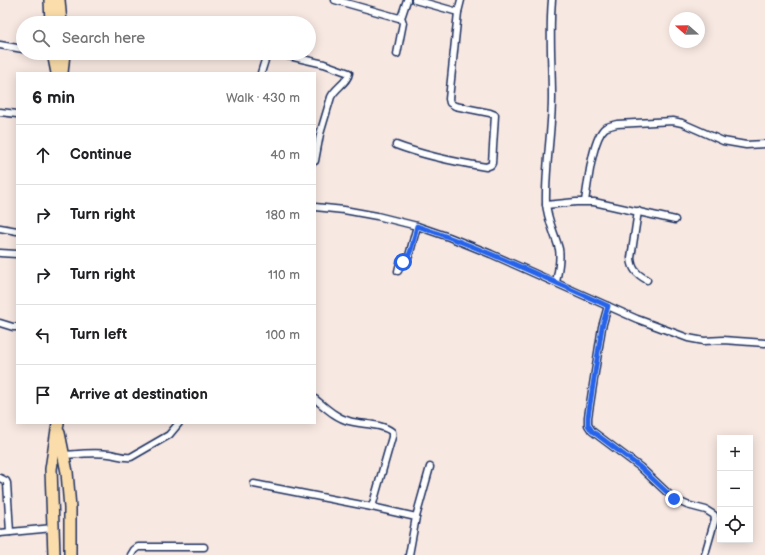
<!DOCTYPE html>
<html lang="en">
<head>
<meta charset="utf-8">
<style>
  body { margin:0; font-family:"Balsamiq Sans",sans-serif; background:#f6f6f6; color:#202124 }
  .controls { position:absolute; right:12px; bottom:12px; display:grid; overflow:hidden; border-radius:0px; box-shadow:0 2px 10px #0003 }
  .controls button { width:36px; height:36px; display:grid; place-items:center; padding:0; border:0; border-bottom:1px solid #e0e0e0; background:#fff; color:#202124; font:20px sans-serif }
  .compass { position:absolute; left:669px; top:12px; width:36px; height:36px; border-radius:50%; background:#fff; box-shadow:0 2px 10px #0003; rotate:290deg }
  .stop { position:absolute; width:12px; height:12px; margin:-9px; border:3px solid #2563eb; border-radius:50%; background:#fff }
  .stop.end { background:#2563eb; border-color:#fff; box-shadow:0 1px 4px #0008 }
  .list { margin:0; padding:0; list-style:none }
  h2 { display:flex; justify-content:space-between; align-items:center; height:52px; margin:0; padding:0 16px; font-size:17px }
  h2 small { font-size:13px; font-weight:400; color:#757577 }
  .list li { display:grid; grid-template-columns:26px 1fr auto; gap:12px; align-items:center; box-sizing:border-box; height:60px; padding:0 16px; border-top:1px solid #e0e0e0 }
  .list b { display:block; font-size:15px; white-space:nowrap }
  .list em { font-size:13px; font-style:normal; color:#757577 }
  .icon { flex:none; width:22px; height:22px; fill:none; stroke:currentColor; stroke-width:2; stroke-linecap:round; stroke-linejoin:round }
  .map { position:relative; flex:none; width:765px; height:555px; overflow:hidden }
  .search { position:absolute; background:#fff; box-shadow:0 2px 10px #0003; left:16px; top:16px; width:300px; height:44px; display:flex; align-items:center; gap:10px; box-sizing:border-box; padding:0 14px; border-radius:22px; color:#757577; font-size:15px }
  .panel { position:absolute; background:#fff; box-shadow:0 2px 10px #0003; left:16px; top:72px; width:300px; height:352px; border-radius:0px }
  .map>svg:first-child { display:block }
</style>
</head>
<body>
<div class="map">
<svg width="765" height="555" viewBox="0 0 765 555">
  <rect width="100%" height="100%" fill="#f8e8e2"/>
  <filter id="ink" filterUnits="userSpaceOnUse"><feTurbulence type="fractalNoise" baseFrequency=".025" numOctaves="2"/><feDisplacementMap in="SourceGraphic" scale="8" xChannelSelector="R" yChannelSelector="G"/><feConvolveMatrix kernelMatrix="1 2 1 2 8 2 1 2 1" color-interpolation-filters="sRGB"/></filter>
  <g filter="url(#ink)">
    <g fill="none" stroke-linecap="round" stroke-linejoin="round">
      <g stroke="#1b2f5e" stroke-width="9">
        <g id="minor">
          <polyline points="335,0 399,18 402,15 407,0"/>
          <path d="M552,0c-3,32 0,65 0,97 0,35 -7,70 -6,106 1,16 9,31 13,46 2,11 -1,23 -3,33"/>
          <polyline points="458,12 461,0"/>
          <polyline points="0,45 23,49"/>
          <path d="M276,53l48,11 25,9c-1,9 -14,15 -18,24l-11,37 -5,27"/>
          <polyline points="397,54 403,23 401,17"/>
          <polyline points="261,73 266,57 270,53"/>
          <polyline points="0,112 17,114"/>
          <path d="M396,145c29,11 59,17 90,22l5,-2 1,-2 3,-48 -5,-2 -35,-7 -5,-3 -1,-4 9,-87 -43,-12"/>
          <path d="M585,201c3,-17 7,-62 20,-73 4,-2 8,-3 12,-4l56,-3 9,2 41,18 23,4 19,-1"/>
          <polyline points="546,205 576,202 594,202 675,220"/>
          <polyline points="315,207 344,210 377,216 417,226 449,237 491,254 637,319 688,338 704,341 723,340 765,343"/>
          <path d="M638,211l-7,47c1,12 6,16 16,22"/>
          <polyline points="0,228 17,231"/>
          <polyline points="0,253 17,254"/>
          <polyline points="398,271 400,263 406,261 409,256 417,226"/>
          <polyline points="608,306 602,327 588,417 588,425 592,431 640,467 674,499 687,505 706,510 714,515 715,519 705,554"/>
          <polyline points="0,323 13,327 17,327"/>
          <path d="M315,399c10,8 21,19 34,22 13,4 32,2 43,11v5l-20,70 44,10 -7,38"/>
          <path d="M64,455c14,-1 30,-3 45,-1 8,1 14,4 22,3l38,-22 10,-12"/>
          <polyline points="0,478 6,481 7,483 10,532"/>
          <polyline points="254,484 372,507"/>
          <polyline points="416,517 430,467"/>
          <polyline points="0,533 53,528"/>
          <polyline points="131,555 134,550 138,547 204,547"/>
        </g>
      </g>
      <g stroke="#1b2f5e" stroke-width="14">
        <g id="trunk">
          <polyline points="50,0 51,23"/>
          <polyline points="59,0 61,23"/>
          <polyline points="53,53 57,73"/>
          <polyline points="62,73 64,53"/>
          <polyline points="59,433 67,472 70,508 70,555"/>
          <polyline points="54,555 51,469 58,423"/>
        </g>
      </g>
      <use href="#minor" stroke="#fff" stroke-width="6"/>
      <use href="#trunk" stroke="#fbddab" stroke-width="11"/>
    </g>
  </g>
  <g fill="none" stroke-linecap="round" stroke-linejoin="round" filter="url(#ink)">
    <path stroke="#2563eb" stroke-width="5" d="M403,262c9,-5 11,-26 14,-36 66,22 128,52 191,80l-6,21 -14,90v8l4,6 48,36 34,32"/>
  </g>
</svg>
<div class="controls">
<button>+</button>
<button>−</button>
<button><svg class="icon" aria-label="locate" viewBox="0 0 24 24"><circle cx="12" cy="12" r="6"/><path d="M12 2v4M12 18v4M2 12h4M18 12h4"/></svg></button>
</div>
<svg class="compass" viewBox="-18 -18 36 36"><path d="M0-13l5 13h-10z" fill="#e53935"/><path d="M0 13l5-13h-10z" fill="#757577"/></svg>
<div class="stop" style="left:403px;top:262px"></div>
<div class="stop end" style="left:674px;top:499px"></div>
<div class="search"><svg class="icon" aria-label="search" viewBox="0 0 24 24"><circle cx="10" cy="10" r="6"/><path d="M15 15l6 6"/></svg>Search here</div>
<section class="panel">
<h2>6 min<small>Walk · 430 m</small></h2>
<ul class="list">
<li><svg class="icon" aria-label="ahead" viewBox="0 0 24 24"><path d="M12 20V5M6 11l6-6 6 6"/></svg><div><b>Continue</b></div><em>40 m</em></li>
<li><svg class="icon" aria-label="right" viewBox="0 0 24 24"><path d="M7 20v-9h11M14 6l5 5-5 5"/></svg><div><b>Turn right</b></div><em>180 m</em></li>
<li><svg class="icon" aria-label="right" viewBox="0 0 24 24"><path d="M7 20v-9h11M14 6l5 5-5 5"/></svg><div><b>Turn right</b></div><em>110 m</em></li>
<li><svg class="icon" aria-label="left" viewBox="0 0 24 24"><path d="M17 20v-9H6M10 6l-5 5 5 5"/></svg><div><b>Turn left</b></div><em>100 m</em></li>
<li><svg class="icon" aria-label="arrive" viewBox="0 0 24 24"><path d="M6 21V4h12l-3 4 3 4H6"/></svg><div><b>Arrive at destination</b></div></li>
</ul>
</section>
</div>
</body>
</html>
